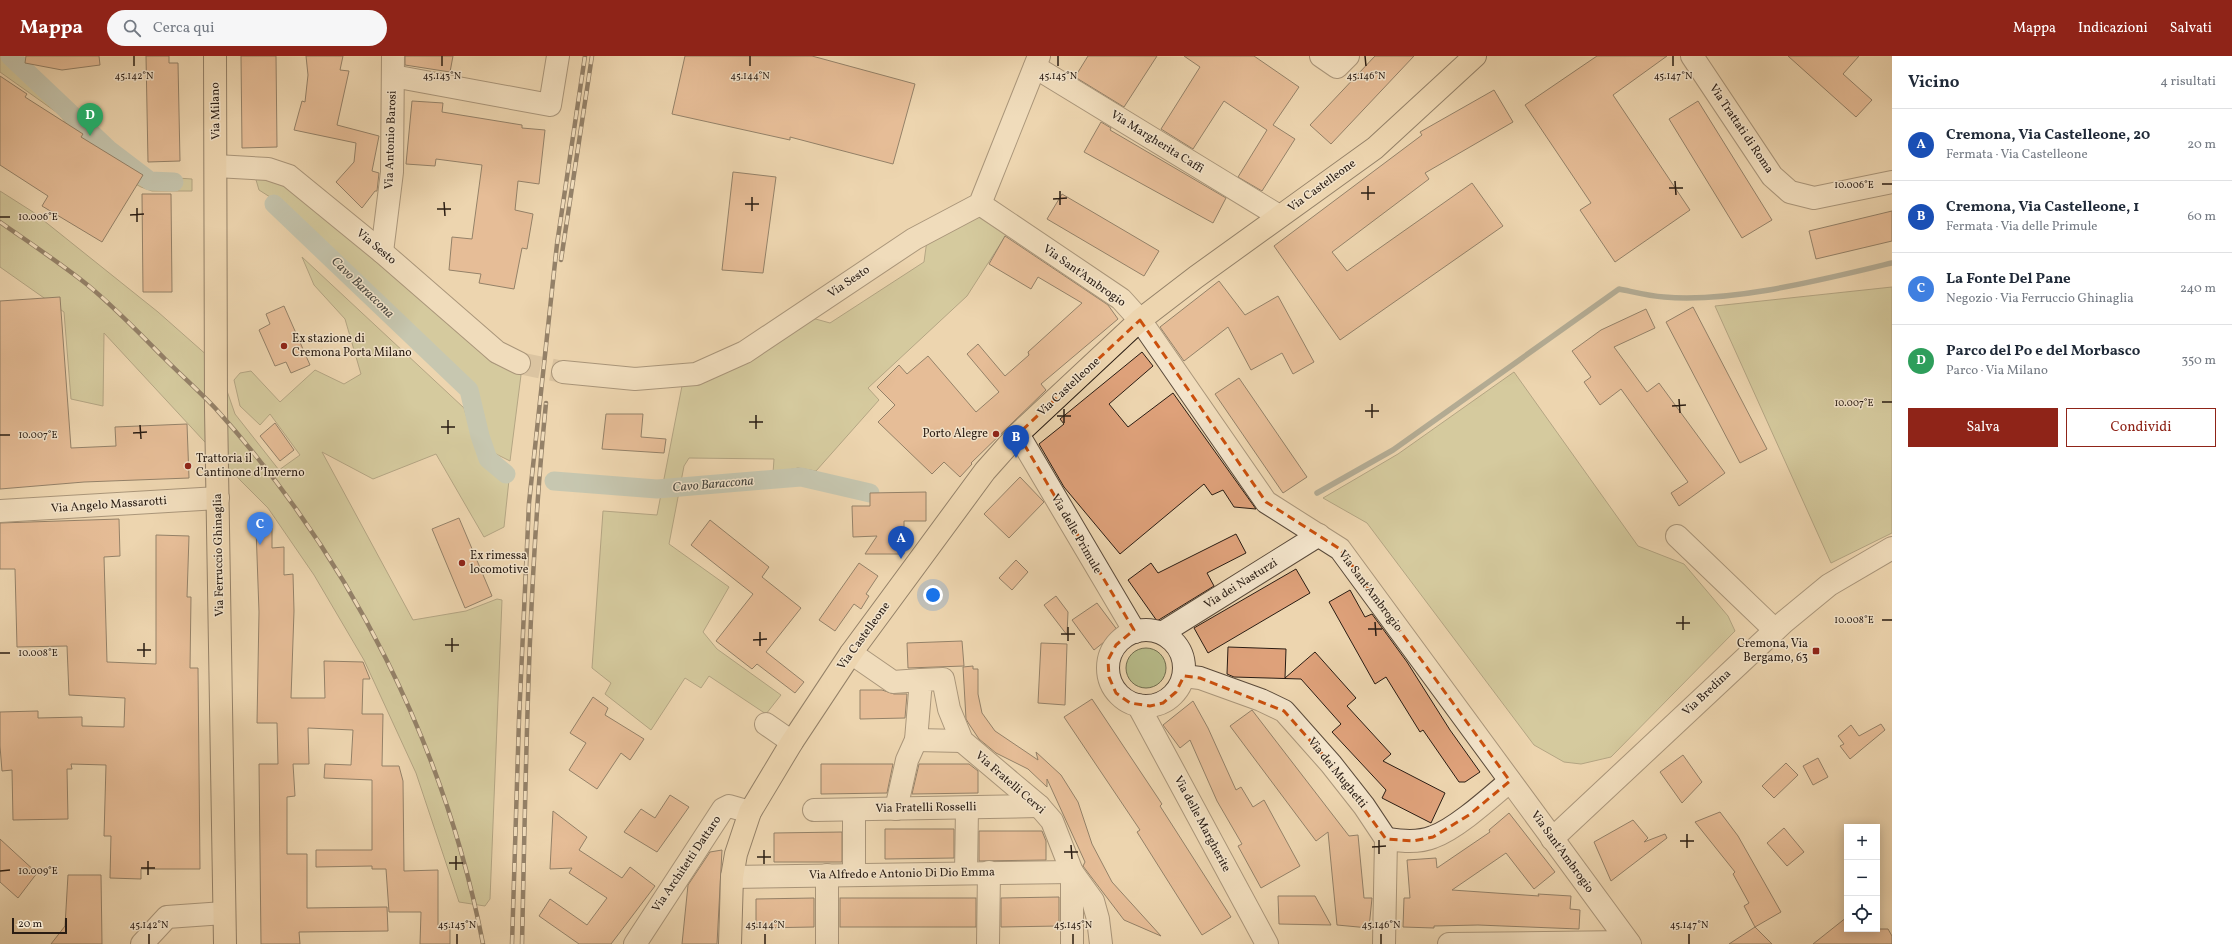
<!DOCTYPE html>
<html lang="it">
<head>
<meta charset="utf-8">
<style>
  body { margin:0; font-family:Vollkorn,serif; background:#f6f6f7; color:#1f2937 }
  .controls { position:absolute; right:12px; bottom:12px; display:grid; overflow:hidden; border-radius:0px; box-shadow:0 2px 10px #0003 }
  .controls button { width:36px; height:36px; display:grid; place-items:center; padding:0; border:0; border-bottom:1px solid #e0e1e3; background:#fff; color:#1f2937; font:20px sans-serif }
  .scale { position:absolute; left:12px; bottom:10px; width:55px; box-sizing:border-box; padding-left:4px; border:2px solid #291c13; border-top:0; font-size:11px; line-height:14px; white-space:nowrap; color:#291c13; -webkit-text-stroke:3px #f3e4cb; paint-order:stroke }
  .you { position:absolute; left:933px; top:539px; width:14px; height:14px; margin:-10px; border:3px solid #fff; border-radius:50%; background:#1a73e8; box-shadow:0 0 0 6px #1a73e833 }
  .badge { display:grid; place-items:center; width:26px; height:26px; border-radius:50%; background:#8f2418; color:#fff; font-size:13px; font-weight:700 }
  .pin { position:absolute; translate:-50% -33px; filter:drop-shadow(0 1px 2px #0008) }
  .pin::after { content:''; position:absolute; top:21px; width:14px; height:12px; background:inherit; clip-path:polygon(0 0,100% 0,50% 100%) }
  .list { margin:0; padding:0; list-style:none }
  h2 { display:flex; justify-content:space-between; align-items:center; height:52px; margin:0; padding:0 16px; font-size:17px }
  h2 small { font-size:13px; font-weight:400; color:#747a83 }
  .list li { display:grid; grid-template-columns:26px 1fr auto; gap:12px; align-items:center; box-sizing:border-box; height:72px; padding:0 16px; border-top:1px solid #e0e1e3 }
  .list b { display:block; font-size:15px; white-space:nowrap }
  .list p { margin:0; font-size:13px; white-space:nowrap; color:#747a83 }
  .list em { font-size:13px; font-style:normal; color:#747a83 }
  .actions { display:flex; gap:8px; padding:12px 16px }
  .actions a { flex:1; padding:9px 0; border:1px solid #8f2418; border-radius:0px; text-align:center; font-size:14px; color:#8f2418 }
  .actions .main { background:#8f2418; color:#fff }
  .icon { flex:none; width:22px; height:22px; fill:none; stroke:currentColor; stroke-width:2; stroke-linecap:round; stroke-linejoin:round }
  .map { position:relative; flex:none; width:1892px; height:888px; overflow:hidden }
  header { display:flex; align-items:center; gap:24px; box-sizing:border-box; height:56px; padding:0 20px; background:#8f2418; color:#fff }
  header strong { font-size:19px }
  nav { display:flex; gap:22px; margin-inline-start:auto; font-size:14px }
  .search { width:280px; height:36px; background:#f6f6f7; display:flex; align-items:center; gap:10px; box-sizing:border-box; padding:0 14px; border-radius:22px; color:#747a83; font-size:15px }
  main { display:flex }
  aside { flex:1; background:#fff }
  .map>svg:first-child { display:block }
</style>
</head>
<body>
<header>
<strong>Mappa</strong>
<div class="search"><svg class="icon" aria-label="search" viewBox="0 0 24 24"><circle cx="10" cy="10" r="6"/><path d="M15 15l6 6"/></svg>Cerca qui</div>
<nav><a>Mappa</a><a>Indicazioni</a><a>Salvati</a></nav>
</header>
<main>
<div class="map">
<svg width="1892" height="888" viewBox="0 0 1892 888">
  <rect width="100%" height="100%" fill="#edd5af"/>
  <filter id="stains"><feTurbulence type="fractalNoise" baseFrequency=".005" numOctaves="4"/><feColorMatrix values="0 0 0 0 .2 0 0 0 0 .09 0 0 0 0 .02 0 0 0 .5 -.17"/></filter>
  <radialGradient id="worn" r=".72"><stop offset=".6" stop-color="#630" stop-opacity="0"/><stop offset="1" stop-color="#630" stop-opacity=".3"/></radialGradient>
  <g fill="#b8bd8b" stroke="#706c4f">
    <polygon points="0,0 17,0 120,97 148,120 192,123 192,135 152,135 141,131 83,99 86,92 59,58 0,16"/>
    <polygon points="254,117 288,127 376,200 491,306 521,319 510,405 492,396 483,356 472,325 289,153 259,134"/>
    <polygon points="0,135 33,156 158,256 218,309 235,358 279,414 300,399 270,358 260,369 240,350 234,324 240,317 251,315 280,346 315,314 344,328 361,318 345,263 314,229 302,201 464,352 480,405 509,424 504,471 484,481 436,398 373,423 322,396 413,564 466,555 497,543 502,544 490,843 485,850 459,846 416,717 364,604 314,519 268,452 241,425 104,277 103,350 71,343 64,256 0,211"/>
    <path d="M982,161l26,15 -41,64 -99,92 11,12 -63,71 -18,-3 -25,5 1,-14 -85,-1 -5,8 -15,78 60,43 -26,45 14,17 64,46 -15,19 -57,-38 -8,12 -16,-10 -34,52 -46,-36 6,-11 -19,-15 11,-157 54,4 25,-129c45,-18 94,-35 130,-68l18,5 94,-61 3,-22 48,-22z"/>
    <polygon points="1892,231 1892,477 1831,507 1715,250"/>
    <polygon points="1514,316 1638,490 1684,508 1728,560 1735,575 1611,701 1581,708 1564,706 1534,689 1367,467 1323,442 1398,398"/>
    <circle cx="1146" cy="612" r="20"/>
  </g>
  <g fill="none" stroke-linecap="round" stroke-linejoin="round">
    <path stroke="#6d7972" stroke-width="5.5" d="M1317,437l76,-43 226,-161c15,3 30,7 45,8 69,6 160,-18 228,-34"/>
    <g stroke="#9ab7b2" stroke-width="19">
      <polyline points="10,0 108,93 150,125 174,126"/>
      <polyline points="274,148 469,334 480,380 488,403 506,418"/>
      <polyline points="554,425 657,433 801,421 870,437"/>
    </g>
  </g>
  <g fill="#dea17a" stroke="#291c13">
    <polygon points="26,0 99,0 100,9 62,14 25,7"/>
    <polygon points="146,0 169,0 169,7 178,7 180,105 148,106"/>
    <polygon points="241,0 276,0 277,91 242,92"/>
    <polygon points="306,0 343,0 340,14 349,15 337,69 379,80 372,115 379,117 377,135 375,135 362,152 336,126 354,106 356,87 294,74 302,45 305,46 308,19"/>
    <polygon points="405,0 453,0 450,16 405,9"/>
    <polygon points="685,0 812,0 915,28 893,108 790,81 790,84 672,58"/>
    <polygon points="1088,0 1157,0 1124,51 1075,21"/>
    <polygon points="1184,0 1254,0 1299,31 1273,69 1295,83 1262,135 1238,121 1267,74 1224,45 1193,93 1161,73 1200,11"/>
    <polygon points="1375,0 1414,0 1331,88 1310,69"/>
    <polygon points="1597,0 1667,0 1613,39 1690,154 1615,206 1580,154 1591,147 1525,49"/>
    <polygon points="1788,0 1859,0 1843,18 1872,44 1856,61"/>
    <polygon points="0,20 27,38 25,41 83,78 81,81 143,119 102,186 42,150 48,140 0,109"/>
    <polygon points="1494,34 1513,66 1425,117 1429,123 1332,196 1347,215 1472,127 1503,170 1340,284 1274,190 1422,79 1420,76"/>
    <polygon points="412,45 443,47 442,56 522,69 522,72 545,74 539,128 518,125 515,154 533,158 527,193 522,192 514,233 479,227 481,218 449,214 452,181 472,183 482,109 436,103 435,110 406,108"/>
    <polygon points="1698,45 1772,164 1742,182 1669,63"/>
    <polygon points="1101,66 1111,72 1110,74 1226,142 1213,167 1084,96"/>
    <polygon points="733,116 776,121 763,217 722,214"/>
    <polygon points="142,138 171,138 172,236 143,236"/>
    <polygon points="1062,138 1159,195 1144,220 1047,163"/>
    <polygon points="1892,155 1892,185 1816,203 1809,175"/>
    <polygon points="1005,180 1108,249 1118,263 1041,328 1046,334 971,407 972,408 960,421 944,406 932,418 878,366 895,349 877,331 899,309 907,318 928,300 976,356 999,336 967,298 978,288 1005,320 1029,299 1028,296 1082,247 1038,221 1031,233 989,208"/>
    <polygon points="1219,225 1245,259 1278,240 1314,306 1293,318 1282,297 1251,314 1228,271 1184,305 1160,271"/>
    <polygon points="60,241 71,392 116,390 115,371 187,368 189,422 84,426 0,433 0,245"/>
    <polygon points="284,250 310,309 291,317 286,306 275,310 259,274 270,268 266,258"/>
    <polygon points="1693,251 1767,393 1740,407 1666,266"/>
    <polygon points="1646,253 1655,272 1614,291 1647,336 1659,327 1725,417 1679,450 1671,437 1688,426 1621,333 1600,349 1584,326 1591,321 1572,295 1601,274"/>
    <polygon points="1142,296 1153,310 1109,348 1128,371 1173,337 1256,453 1234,451 1223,434 1212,439 1204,428 1120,498 1064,431 1039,388 1064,368 1060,363"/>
    <polygon points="1239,322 1307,421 1283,437 1215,338"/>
    <polygon points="606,358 643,358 641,381 666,383 664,397 602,393"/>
    <polygon points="275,367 294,394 280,405 260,380"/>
    <polygon points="1020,421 1044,446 1009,482 984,458"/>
    <polygon points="926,436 926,465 904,465 904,498 865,498 877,480 853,481 852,450 870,450 870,437"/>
    <polygon points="459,462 492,540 465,552 432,473"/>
    <polygon points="119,463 120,500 104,501 107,606 156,608 156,479 189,480 187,541 191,541 190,612 198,612 200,813 141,813 141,823 110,822 111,780 104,780 106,709 71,708 72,713 67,713 68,763 13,764 12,714 2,715 0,690 0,656 38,655 38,662 82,661 82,670 124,671 125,642 69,639 67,590 17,591 15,513 0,513 0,467"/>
    <polygon points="710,464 769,511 762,521 801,552 766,596 804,626 795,637 757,608 752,613 716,585 753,538 691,489"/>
    <polygon points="256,472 272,472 272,492 284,491 284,519 293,518 294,555 291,642 325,642 324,605 363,606 370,623 363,623 362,658 383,658 382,710 399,710 403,725 404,815 438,814 438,869 450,869 450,888 420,888 421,856 389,856 386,813 372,813 372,810 316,811 316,794 372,794 372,724 324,722 325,708 351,709 353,674 308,672 309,708 293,708 295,740 287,741 287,798 307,798 307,852 387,851 388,875 299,876 300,888 261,888 259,708 278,708 277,667 257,667 259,556"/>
    <polygon points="1236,478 1246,497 1207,517 1214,530 1157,565 1128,524 1151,507 1158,517"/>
    <polygon points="1016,504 1028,516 1012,534 999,522"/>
    <polygon points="859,507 878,520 866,538 869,540 861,553 854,548 835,575 819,564"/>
    <polygon points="1296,513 1310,537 1208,597 1194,572"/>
    <polygon points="1350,534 1365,561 1372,558 1407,606 1450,674 1480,716 1465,726 1459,726 1423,674 1420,676 1386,621 1375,628 1329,546"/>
    <polygon points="1056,540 1068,556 1067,579 1044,549"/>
    <polygon points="1097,547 1118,575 1094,594 1072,564"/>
    <polygon points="962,585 964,610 908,612 907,587"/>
    <polygon points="1041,587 1067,588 1065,649 1038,647"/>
    <polygon points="1228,591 1286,593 1285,622 1315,596 1356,642 1347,650 1391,698 1383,705 1445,737 1431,767 1382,742 1386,734 1332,676 1341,668 1301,623 1234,621 1227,618"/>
    <polygon points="973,610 973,613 978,613 978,638 982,657 995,675 1038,704 1036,696 1061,719 1078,746 1092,788 1112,826 1161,880 1124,864 1089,818 1083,810 1085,806 1047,723 1047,731 1028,713 996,697 979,683 969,668 966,663 963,611"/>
    <polygon points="860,634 882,634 894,638 907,638 905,662 860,663"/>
    <polygon points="593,641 608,652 605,659 644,683 630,704 621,697 597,733 569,714 586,687 570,677"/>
    <polygon points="1092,643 1162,748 1160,750 1231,861 1202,879 1137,776 1140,774 1064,661"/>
    <polygon points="1193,645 1208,672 1236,734 1241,731 1253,751 1264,744 1300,810 1261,832 1238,790 1242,788 1217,745 1190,684 1180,692 1163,669"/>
    <polygon points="1252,654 1349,780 1358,779 1364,842 1372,842 1369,872 1337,869 1328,776 1316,785 1230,670"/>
    <polygon points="1881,668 1885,674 1850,703 1840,690 1844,688 1838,680 1851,669 1859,680"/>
    <polygon points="1683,699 1702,726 1682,747 1660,716"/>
    <polygon points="1818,702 1828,721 1813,729 1803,710"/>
    <polygon points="1786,707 1798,719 1774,742 1762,730"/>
    <polygon points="821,708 893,708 887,737 821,738"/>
    <polygon points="919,708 969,708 978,715 978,737 912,738"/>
    <polygon points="670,739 689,751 657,796 624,776 641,753 655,762"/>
    <polygon points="553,755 587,781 579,794 622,822 630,811 655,830 611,888 579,888 539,860 550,843 587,869 607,842 569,817 572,812 550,813"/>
    <polygon points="1720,756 1738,780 1781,856 1755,871 1744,850 1749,847 1733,818 1735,816 1695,766"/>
    <polygon points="1509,757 1555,816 1534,833 1506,797 1452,834 1539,840 1538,838 1571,840 1570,853 1580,854 1579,873 1478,869 1434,870 1434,872 1403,871 1404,842 1410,842 1407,804 1436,802 1437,812 1490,776 1489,774"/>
    <polygon points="1633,764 1648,782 1644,786 1665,778 1667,782 1611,825 1594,786"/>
    <polygon points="1784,772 1804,796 1787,810 1767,787"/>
    <polygon points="885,773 954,773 954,802 885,803"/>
    <polygon points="979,775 1042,775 1046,785 1046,804 979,805"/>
    <polygon points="842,776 842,806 774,806 774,777"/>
    <polygon points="0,783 37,817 18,842 0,826"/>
    <polygon points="722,794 717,888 682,888 688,829 710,796"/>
    <polygon points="68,819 101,819 102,888 51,888 65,870"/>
    <polygon points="1278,840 1315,840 1331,869 1279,868"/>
    <polygon points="1059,841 1059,870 1001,871 1001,842"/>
    <polygon points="814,842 814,871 756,872 756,843"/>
    <rect x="840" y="842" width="136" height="29"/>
    <polygon points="1847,861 1847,873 1888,873 1892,880 1892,888 1813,888"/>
    <polygon points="1755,871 1772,888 1729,888"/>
  </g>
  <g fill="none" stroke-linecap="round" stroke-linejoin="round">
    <polyline stroke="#c6b090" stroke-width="22" stroke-dasharray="22 11" stroke-linecap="butt" points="519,307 563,316"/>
    <g stroke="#5a4a3a" stroke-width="24">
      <g id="minor">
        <polyline points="1321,0 1337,11 1348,0"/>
        <polyline points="1692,0 1772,120 1790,136 1814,142 1892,126"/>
        <polyline points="1035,11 1279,160"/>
        <polyline points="393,20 550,49 558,0"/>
        <polyline points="216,110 268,113 289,120 382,196 497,296 519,307"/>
        <polyline points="980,148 1121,243 1140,264 1266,446 1340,493 1630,888"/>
        <polyline points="382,196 392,116 393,0"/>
        <polyline points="563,316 635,323 696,318 745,296 914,183 980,148 1039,0"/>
        <polyline points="1018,378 1135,576"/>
        <polyline points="0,455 218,442"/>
        <polyline points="1677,480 1775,574"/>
        <circle cx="1146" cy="612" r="38"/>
        <polyline points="1162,577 1319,479"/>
        <polyline points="851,597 893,626 921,624"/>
        <polyline points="1184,620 1200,622 1261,644 1284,655 1331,708 1364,750 1386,783 1384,888"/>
        <polyline points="1138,649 1267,888"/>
        <polyline points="766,668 792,686"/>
        <polyline points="916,684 962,685"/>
        <polyline points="896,753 907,704 916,684 921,624 943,623 949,653 962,685 1039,750 1052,765 1072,816 1093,845 1098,863 1101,888"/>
        <polyline points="814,754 1039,750"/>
        <polyline points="854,754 854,819"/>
        <path d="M1386,783c16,2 32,4 47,-2 23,-8 57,-39 77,-56"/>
        <polyline points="1552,783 1784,566 1829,529 1892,492"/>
        <polyline points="966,817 967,752"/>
        <polyline points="827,819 827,888"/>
        <polyline points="732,821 1072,816"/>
        <polyline points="142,888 167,861 224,857"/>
        <polyline points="635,888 723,753 729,750 750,756"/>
        <polyline points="988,888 989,816"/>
        <polyline points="1072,888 1072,816"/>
        <polyline points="1449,888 1628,886"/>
      </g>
    </g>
    <g stroke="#291c13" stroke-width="24">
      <g id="major">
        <polyline points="215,0 216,353 225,888"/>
        <polyline points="730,888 732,821 736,798 750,756 792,686 851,597 985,415 1018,378 1140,264 1196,221 1375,92 1475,0"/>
      </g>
    </g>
    <use href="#minor" stroke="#f3e4cb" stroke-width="22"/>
    <use href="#major" stroke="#edd5af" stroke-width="22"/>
    <g stroke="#291c13" stroke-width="4.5">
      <g id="rail">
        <path d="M0,166c27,19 54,37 80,57 29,22 59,54 85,80 17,17 35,33 51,50 135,150 229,337 267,535"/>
        <polyline points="561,204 592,0"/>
        <polyline points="512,888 519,663 529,447 557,188 585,0"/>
        <path d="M522,888c4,-181 6,-361 24,-541"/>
      </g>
    </g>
    <use href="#rail" stroke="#f3e4cb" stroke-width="3" stroke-dasharray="9" stroke-linecap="butt"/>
  </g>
  <path d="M0 0H1892V888H0ZM1140,264l126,182 74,47 170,232 -41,34 -36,22 -20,4 -27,-2 -55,-75 -47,-53 -84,-33 -16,-2 -8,16 -13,11 -13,3 -20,-3 -14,-10 -7,-16 -1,-17 8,-15 18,-15 -116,-196z" fill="#edd5af" fill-opacity=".55" fill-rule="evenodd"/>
  <path fill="none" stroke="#cb500d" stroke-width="3" stroke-dasharray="8 5" stroke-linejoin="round" d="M1140,264l126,182 74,47 170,232 -41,34 -36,22 -20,4 -27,-2 -55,-75 -47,-53 -84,-33 -16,-2 -8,16 -13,11 -13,3 -20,-3 -14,-10 -7,-16 -1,-17 8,-15 18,-15 -116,-196z"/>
  <path fill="none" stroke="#291c13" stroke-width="1.5" d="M134,0v10M442,0v10M750,0v10M1058,0v10M1365,0l1,10M1673,0v10M1675,125l1,14M1882,128h10M1368,130v14M1669,132h14M1060,135v14M1361,137h14M752,141v14M1053,143l14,-1M444,146l1,14M745,148h14M137,152v14M437,153h14M130,159l14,-1M0,161h10M1679,343l1,14M1882,346h10M1372,348v14M1672,350l14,-1M1064,353v14M1365,355h14M756,359v14M1057,360h14M448,364v14M749,366h14M140,369l1,14M441,371h14M133,377l14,-1M0,379h10M1683,560v14M1882,564h10M1375,566l1,14M1676,567h14M1068,571v14M1368,573h14M760,576v14M1061,578h14M452,582v14M753,584l14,-1M144,587v14M445,589h14M137,594h14M0,597h10M1687,778v14M1379,784v14M1680,785h14M1071,789l1,14M1372,791l14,-1M764,794v14M1064,796h14M456,800v14M757,801h14M148,805v14M449,807h14M141,812h14M0,815l10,-1M149,878v10M457,878v10M765,878v10M1073,878v10M1381,878v10M1689,878v10"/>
  <g fill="#8f2418" stroke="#f3e4cb" stroke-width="1.5">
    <circle cx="284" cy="290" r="4"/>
    <circle cx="996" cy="378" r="4"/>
    <circle cx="188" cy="410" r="4"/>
    <circle cx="462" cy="507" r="4"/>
    <rect x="1812" y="591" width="8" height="8" rx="2"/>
  </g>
  <g text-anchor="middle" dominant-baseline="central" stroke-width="3" stroke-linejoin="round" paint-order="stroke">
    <g font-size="12" fill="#291c13" stroke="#f3e4cb">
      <text transform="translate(216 55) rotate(-91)">Via Milano</text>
      <text transform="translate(1741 73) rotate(56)">Via Trattati di Roma</text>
      <text transform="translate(391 84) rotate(-88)">Via Antonio Barosi</text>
      <text transform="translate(1157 86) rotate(32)">Via Margherita Caffi</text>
      <text transform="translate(1322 130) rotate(-36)">Via Castelleone</text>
      <text transform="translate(376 191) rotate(40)">Via Sesto</text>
      <text transform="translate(1084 220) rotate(35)">Via Sant'Ambrogio</text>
      <text transform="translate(849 226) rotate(-34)">Via Sesto</text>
      <text transform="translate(1069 331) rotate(-43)">Via Castelleone</text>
      <text transform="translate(109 449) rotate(-4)">Via Angelo Massarotti</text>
      <text transform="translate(1076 478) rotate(60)">Via delle Primule</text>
      <text transform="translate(219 499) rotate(-91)">Via Ferruccio Ghinaglia</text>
      <text transform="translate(1241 528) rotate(-32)">Via dei Nasturzi</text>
      <text transform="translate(1370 535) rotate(53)">Via Sant'Ambrogio</text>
      <text transform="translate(864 580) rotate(-54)">Via Castelleone</text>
      <text transform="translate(1707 637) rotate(-43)">Via Bredina</text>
      <text transform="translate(1337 717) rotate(51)">Via dei Mughetti</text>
      <text transform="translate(1010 727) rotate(41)">Via Fratelli Cervi</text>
      <text transform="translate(926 752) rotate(-1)">Via Fratelli Rosselli</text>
      <text transform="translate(1202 768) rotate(62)">Via delle Margherite</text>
      <text transform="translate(1562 796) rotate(54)">Via Sant'Ambrogio</text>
      <text transform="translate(687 808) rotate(-56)">Via Architetti Dattaro</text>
      <text transform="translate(902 818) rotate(-1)">Via Alfredo e Antonio Di Dio Emma</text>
    </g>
    <g font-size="12" fill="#291c13" stroke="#f3e4cb" text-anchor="start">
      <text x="292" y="283">Ex stazione di<tspan x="292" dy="14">Cremona Porta Milano</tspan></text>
      <text x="988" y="378" text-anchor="end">Porto Alegre</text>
      <text x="196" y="403">Trattoria il<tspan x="196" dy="14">Cantinone d’Inverno</tspan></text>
      <text x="470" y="500">Ex rimessa<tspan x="470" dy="14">locomotive</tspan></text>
      <text x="1808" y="588" text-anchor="end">Cremona, Via<tspan x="1808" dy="14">Bergamo, 63</tspan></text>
    </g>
    <g font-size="13" font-style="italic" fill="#4b4a43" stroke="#f3e4cb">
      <text transform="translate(362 232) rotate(44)">Cavo Baraccona</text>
      <text transform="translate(713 429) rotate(-5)">Cavo Baraccona</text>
    </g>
  </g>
  <g font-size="10" text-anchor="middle" fill="#291c13" stroke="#f3e4cb" stroke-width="3" stroke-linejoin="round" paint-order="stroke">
    <text x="134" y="23">45.142°N</text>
    <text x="442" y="23">45.143°N</text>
    <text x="750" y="23">45.144°N</text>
    <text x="1058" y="23">45.145°N</text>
    <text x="1366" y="23">45.146°N</text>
    <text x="1673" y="23">45.147°N</text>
    <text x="1854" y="132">10.006°E</text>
    <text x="38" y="164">10.006°E</text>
    <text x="1854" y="350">10.007°E</text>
    <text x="38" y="382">10.007°E</text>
    <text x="1854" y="567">10.008°E</text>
    <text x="38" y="600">10.008°E</text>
    <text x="38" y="818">10.009°E</text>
    <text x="149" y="872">45.142°N</text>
    <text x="457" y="872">45.143°N</text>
    <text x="765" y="872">45.144°N</text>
    <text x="1073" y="872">45.145°N</text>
    <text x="1381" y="872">45.146°N</text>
    <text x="1689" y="872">45.147°N</text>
  </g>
  <rect width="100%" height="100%" filter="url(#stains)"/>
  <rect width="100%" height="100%" fill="url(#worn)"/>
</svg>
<div class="controls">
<button>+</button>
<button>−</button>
<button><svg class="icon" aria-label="locate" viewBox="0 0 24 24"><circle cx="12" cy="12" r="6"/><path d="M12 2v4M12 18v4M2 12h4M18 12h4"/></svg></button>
</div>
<div class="scale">20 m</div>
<div class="you"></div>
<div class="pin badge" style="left:901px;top:503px;background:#1a4fb4">A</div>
<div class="pin badge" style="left:1016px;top:402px;background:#1a4fb4">B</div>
<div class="pin badge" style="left:260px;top:489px;background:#3f7fe0">C</div>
<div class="pin badge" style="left:90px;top:80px;background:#2e9e5b">D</div>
</div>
<aside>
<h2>Vicino<small>4 risultati</small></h2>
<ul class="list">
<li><span class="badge" style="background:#1a4fb4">A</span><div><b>Cremona, Via Castelleone, 20</b><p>Fermata · Via Castelleone</p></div><em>20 m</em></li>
<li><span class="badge" style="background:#1a4fb4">B</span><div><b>Cremona, Via Castelleone, 1</b><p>Fermata · Via delle Primule</p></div><em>60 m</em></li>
<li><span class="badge" style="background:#3f7fe0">C</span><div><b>La Fonte Del Pane</b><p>Negozio · Via Ferruccio Ghinaglia</p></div><em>240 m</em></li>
<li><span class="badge" style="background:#2e9e5b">D</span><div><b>Parco del Po e del Morbasco</b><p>Parco · Via Milano</p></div><em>350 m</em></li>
</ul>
<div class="actions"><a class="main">Salva</a><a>Condividi</a></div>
</aside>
</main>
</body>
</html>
